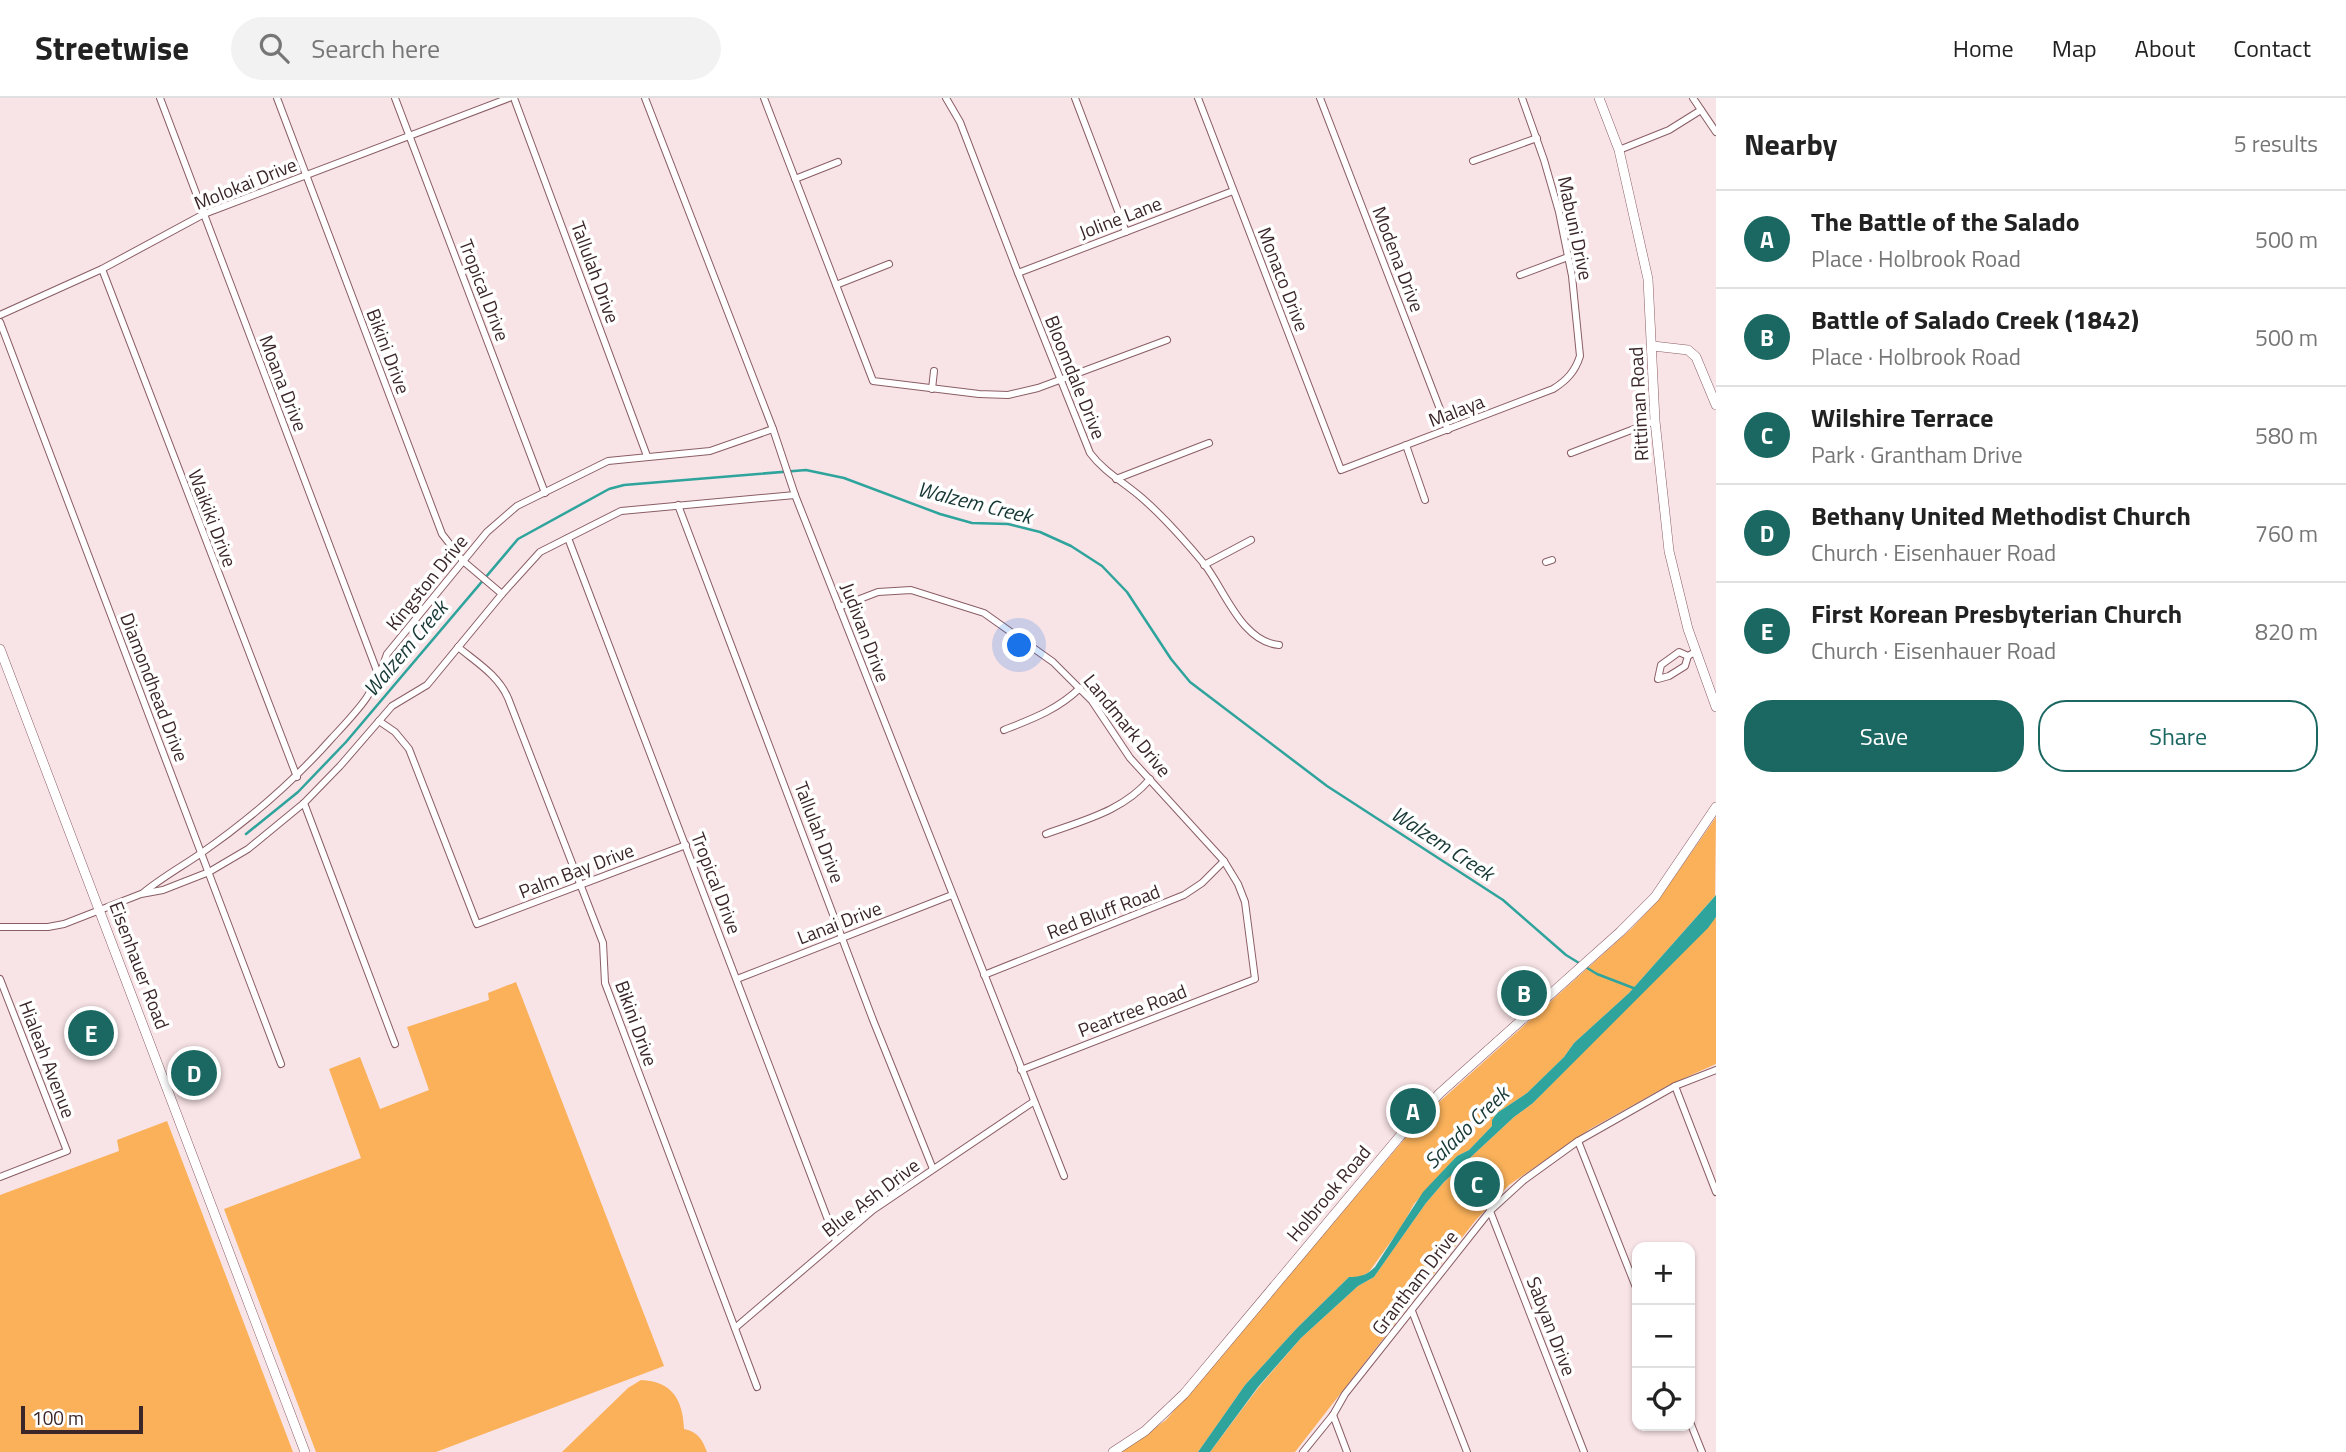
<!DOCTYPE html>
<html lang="en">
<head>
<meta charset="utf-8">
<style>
  body { margin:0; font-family:"Titillium Web",sans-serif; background:#f2f2f2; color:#222 }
  .controls { position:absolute; right:21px; bottom:21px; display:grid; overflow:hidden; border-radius:14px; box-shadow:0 2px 5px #0004 }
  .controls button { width:63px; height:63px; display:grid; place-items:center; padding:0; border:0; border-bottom:2px solid #e0e0e0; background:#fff; color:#222; font:35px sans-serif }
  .scale { position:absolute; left:21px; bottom:18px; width:122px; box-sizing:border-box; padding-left:7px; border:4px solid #3b272a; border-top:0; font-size:19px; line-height:24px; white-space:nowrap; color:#3b272a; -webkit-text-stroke:5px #fff; paint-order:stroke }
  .you { position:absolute; left:1020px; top:548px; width:24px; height:24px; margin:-18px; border:5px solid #fff; border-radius:50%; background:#1a73e8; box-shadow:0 0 0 10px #1a73e833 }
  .badge { display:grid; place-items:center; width:46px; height:46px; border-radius:50%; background:#1b6762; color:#fff; font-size:23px; font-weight:700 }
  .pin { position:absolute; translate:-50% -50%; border:4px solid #fff; box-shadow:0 2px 7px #0006 }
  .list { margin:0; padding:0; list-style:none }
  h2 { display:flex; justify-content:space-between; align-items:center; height:91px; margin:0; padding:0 28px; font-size:30px }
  h2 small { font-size:23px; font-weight:400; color:#767676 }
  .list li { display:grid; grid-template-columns:46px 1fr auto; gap:21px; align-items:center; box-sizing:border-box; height:98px; padding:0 28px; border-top:2px solid #e0e0e0 }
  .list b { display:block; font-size:26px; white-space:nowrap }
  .list p { margin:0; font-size:23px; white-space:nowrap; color:#767676 }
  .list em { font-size:23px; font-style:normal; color:#767676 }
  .actions { display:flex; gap:14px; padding:21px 28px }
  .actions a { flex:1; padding:16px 0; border:2px solid #1b6762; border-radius:28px; text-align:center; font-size:24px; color:#1b6762 }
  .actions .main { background:#1b6762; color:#fff }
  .icon { flex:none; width:38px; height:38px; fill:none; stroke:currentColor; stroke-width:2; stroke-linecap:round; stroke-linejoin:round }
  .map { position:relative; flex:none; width:1716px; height:1354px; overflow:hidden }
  header { display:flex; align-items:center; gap:42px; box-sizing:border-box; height:98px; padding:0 35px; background:#fff; border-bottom:2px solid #e0e0e0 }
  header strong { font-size:33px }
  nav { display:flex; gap:38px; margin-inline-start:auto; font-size:24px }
  .search { width:490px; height:63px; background:#f2f2f2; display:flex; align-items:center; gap:18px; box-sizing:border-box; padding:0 24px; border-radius:38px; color:#767676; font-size:26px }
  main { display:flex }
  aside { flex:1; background:#fff }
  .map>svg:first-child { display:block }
</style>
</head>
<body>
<header>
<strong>Streetwise</strong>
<div class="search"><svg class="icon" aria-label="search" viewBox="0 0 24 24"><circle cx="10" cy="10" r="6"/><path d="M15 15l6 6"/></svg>Search here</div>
<nav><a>Home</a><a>Map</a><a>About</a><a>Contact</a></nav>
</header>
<main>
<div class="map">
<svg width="1716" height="1354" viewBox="0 0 1716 1354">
  <rect width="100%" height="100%" fill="#f8e3e6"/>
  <g fill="#fab15a">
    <polygon points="1716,719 1715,798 1629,895 1574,945 1564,959 1527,995 1497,1015 1492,1022 1492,1028 1469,1052 1457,1058 1414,1106 1402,1128 1369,1174 1360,1179 1349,1179 1297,1230 1245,1287 1198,1354 1120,1354 1166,1322 1407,1038 1437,1006 1632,830 1659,801"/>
    <polygon points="1716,819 1716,966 1669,987 1590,1031 1509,1087 1475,1123 1295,1354 1210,1354 1258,1290 1301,1240 1358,1188 1374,1179 1426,1105 1444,1084 1514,1019 1533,1005"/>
    <polygon points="516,884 664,1268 436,1354 316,1354 224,1111 361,1060 329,971 360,959 380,1011 429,992 407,929 489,902 488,895"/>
    <polygon points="167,1023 293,1354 0,1354 0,1097 119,1053 117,1042"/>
    <path d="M641,1282c31,1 42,20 43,49 14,3 18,10 23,23h-145l66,-64z"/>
  </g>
  <path fill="#2ea49c" d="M1716,797v22l-8,11 -175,175 -19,14 -70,65 -18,21 -52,74 -16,9 -57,52 -43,49 -48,65h-12l47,-67 52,-57 52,-51c11,0 18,-2 26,-10l48,-75 34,-36 12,-6 23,-24v-6l5,-7 30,-20 37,-36 10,-14 55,-50z"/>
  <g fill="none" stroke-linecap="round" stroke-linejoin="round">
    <polyline stroke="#2ea49c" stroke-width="2.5" points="246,736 298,694 346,644 518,441 609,391 624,387 806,372 844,380 940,416 972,425 1008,426 1040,434 1071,448 1102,468 1127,494 1171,561 1190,584 1327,688 1503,802 1566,857 1597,876 1636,891"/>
    <g stroke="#8a5e65" stroke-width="8">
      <g id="street">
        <polyline points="160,0 380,581"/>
        <polyline points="277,0 442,436 463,463 502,496"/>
        <polyline points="395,0 545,395"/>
        <polyline points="514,0 647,358"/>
        <polyline points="645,0 773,331 795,397 1064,1078"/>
        <polyline points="764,0 873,283 979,296 1008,297 1038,290 1167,242"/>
        <path d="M946,0l14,24 58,151 72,180c14,19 35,30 52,45 23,20 44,44 63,67 20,26 37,77 74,80"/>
        <polyline points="1075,0 1126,134"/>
        <path d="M1198,0l143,372 212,-81c13,-8 22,-17 27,-33l-8,-80 -13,-64 -15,-52 -22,-62"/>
        <polyline points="1320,0 1448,332"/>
        <polyline points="1693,0 1716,34"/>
        <polyline points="1619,52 1669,32 1701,12"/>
        <polyline points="1473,63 1537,40"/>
        <polyline points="795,81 838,64"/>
        <polyline points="102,171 297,679"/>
        <polyline points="1018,175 1233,93"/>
        <polyline points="1520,177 1568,159"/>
        <polyline points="836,187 889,166"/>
        <polyline points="0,217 102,171 204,116 509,0"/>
        <polyline points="0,224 281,966"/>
        <polyline points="932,291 934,273"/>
        <polyline points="1406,347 1425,402"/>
        <polyline points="1571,355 1655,323"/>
        <polyline points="1116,381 1209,345"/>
        <polyline points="678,407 873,922 933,1071"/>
        <polyline points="568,440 836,1143"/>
        <polyline points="1546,464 1552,462"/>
        <polyline points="1204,467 1251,442"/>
        <polyline points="839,509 878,494 911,492 984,515 1053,564 1092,603 1130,660 1224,763 1238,786 1245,804 1255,881 1021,972"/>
        <path d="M458,549c18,15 40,28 50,51l95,245 2,40 152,404"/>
        <polyline points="1688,558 1679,554 1661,567 1658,581 1669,578 1685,568 1688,558 1695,554"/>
        <polyline points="379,623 395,634 409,651 477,826 686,747"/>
        <path d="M1004,632c28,-11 53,-20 76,-42"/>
        <polyline points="304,705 395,946"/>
        <path d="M1046,736c38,-14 77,-23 104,-55"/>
        <path d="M143,795c18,-15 38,-26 57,-39 49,-34 93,-72 132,-116 27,-29 43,-45 55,-84l100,-122 30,-26 91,-45 102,-10 63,-22"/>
        <polyline points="0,829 48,829 64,826 141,796 163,792 209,774 248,751 304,705 340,668 392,608 427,587 502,496 540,454 621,413 795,397"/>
        <polyline points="984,877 1184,797 1202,785 1224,763"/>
        <polyline points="0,881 67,1053 0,1079"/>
        <polyline points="737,881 952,797"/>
        <polyline points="1675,988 1716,1094"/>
        <polyline points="1578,1043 1637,1192"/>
        <polyline points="1490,1113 1584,1354"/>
        <polyline points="1412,1213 1467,1354"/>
        <polyline points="735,1230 873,1112 1033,1004"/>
        <polyline points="1333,1317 1347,1354"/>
        <polyline points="1690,1324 1702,1354"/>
        <polyline points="1303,1354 1333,1317 1345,1296 1490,1113 1524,1082 1578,1043 1675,988 1716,972"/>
      </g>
    </g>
    <g stroke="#8a5e65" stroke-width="10">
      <g id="secondary">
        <polyline points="1599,0 1619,52 1648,181 1655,323 1669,453 1688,531 1716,609"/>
        <polyline points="1653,248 1688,252 1696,259 1716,307"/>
        <polyline points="0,551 305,1354"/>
        <polyline points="1113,1354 1145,1333 1184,1296 1400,1038 1440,995 1620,834 1655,799 1716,709"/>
      </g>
    </g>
    <use href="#street" stroke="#fff" stroke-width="6"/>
    <use href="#secondary" stroke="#fff" stroke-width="9"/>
  </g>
  <g text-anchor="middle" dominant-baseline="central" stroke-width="7" stroke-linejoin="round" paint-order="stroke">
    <g font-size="19" fill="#3b272a" stroke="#fff">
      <text transform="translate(245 85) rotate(-22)">Molokai Drive</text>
      <text transform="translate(1120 119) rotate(-21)">Joline Lane</text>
      <text transform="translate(1576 130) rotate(78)">Mabuni Drive</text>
      <text transform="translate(1399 161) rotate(69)">Modena Drive</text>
      <text transform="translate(596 174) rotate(70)">Tallulah Drive</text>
      <text transform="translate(1284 181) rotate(69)">Monaco Drive</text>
      <text transform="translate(485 192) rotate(69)">Tropical Drive</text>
      <text transform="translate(389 253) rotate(69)">Bikini Drive</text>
      <text transform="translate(1076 279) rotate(68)">Bloomdale Drive</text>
      <text transform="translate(284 285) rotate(69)">Moana Drive</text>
      <text transform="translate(1638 306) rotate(-93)">Rittiman Road</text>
      <text transform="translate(1456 312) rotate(-21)">Malaya</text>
      <text transform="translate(213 420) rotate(69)">Waikiki Drive</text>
      <text transform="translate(426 484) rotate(-51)">Kingston Drive</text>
      <text transform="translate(866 534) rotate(69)">Judivan Drive</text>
      <text transform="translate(155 589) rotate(69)">Diamondhead Drive</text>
      <text transform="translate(1128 627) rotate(51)">Landmark Drive</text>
      <text transform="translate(820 734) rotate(69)">Tallulah Drive</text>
      <text transform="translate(576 772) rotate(-21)">Palm Bay Drive</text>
      <text transform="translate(717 785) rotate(69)">Tropical Drive</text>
      <text transform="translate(1103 813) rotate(-21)">Red Bluff Road</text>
      <text transform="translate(839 824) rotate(-21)">Lanai Drive</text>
      <text transform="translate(140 867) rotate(69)">Eisenhauer Road</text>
      <text transform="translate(1132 912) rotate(-21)">Peartree Road</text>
      <text transform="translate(637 925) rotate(70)">Bikini Drive</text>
      <text transform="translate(48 961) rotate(69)">Hialeah Avenue</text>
      <text transform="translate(1328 1095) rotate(-50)">Holbrook Road</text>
      <text transform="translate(870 1099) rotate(-37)">Blue Ash Drive</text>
      <text transform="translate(1414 1184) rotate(-52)">Grantham Drive</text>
      <text transform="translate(1552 1228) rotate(69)">Sabyan Drive</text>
    </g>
    <g font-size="21" font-style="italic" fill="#163835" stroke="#fff">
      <text transform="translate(975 404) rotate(14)">Walzem Creek</text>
      <text transform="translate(405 550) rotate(-50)">Walzem Creek</text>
      <text transform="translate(1443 745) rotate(33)">Walzem Creek</text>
      <text transform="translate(1466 1029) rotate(-44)">Salado Creek</text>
    </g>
  </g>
</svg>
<div class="controls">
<button>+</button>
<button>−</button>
<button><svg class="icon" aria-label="locate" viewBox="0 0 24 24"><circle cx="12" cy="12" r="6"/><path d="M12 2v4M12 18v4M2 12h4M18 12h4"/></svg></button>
</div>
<div class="scale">100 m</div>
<div class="you"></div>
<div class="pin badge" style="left:1413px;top:1013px">A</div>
<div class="pin badge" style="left:1524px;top:895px">B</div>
<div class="pin badge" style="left:1477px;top:1086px">C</div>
<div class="pin badge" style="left:194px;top:975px">D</div>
<div class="pin badge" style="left:91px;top:935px">E</div>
</div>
<aside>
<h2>Nearby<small>5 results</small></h2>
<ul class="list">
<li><span class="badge">A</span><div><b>The Battle of the Salado</b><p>Place · Holbrook Road</p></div><em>500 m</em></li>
<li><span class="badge">B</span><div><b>Battle of Salado Creek (1842)</b><p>Place · Holbrook Road</p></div><em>500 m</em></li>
<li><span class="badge">C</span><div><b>Wilshire Terrace</b><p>Park · Grantham Drive</p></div><em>580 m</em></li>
<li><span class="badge">D</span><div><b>Bethany United Methodist Church</b><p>Church · Eisenhauer Road</p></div><em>760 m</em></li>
<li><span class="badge">E</span><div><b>First Korean Presbyterian Church</b><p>Church · Eisenhauer Road</p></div><em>820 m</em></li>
</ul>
<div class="actions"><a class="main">Save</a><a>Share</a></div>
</aside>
</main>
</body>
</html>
